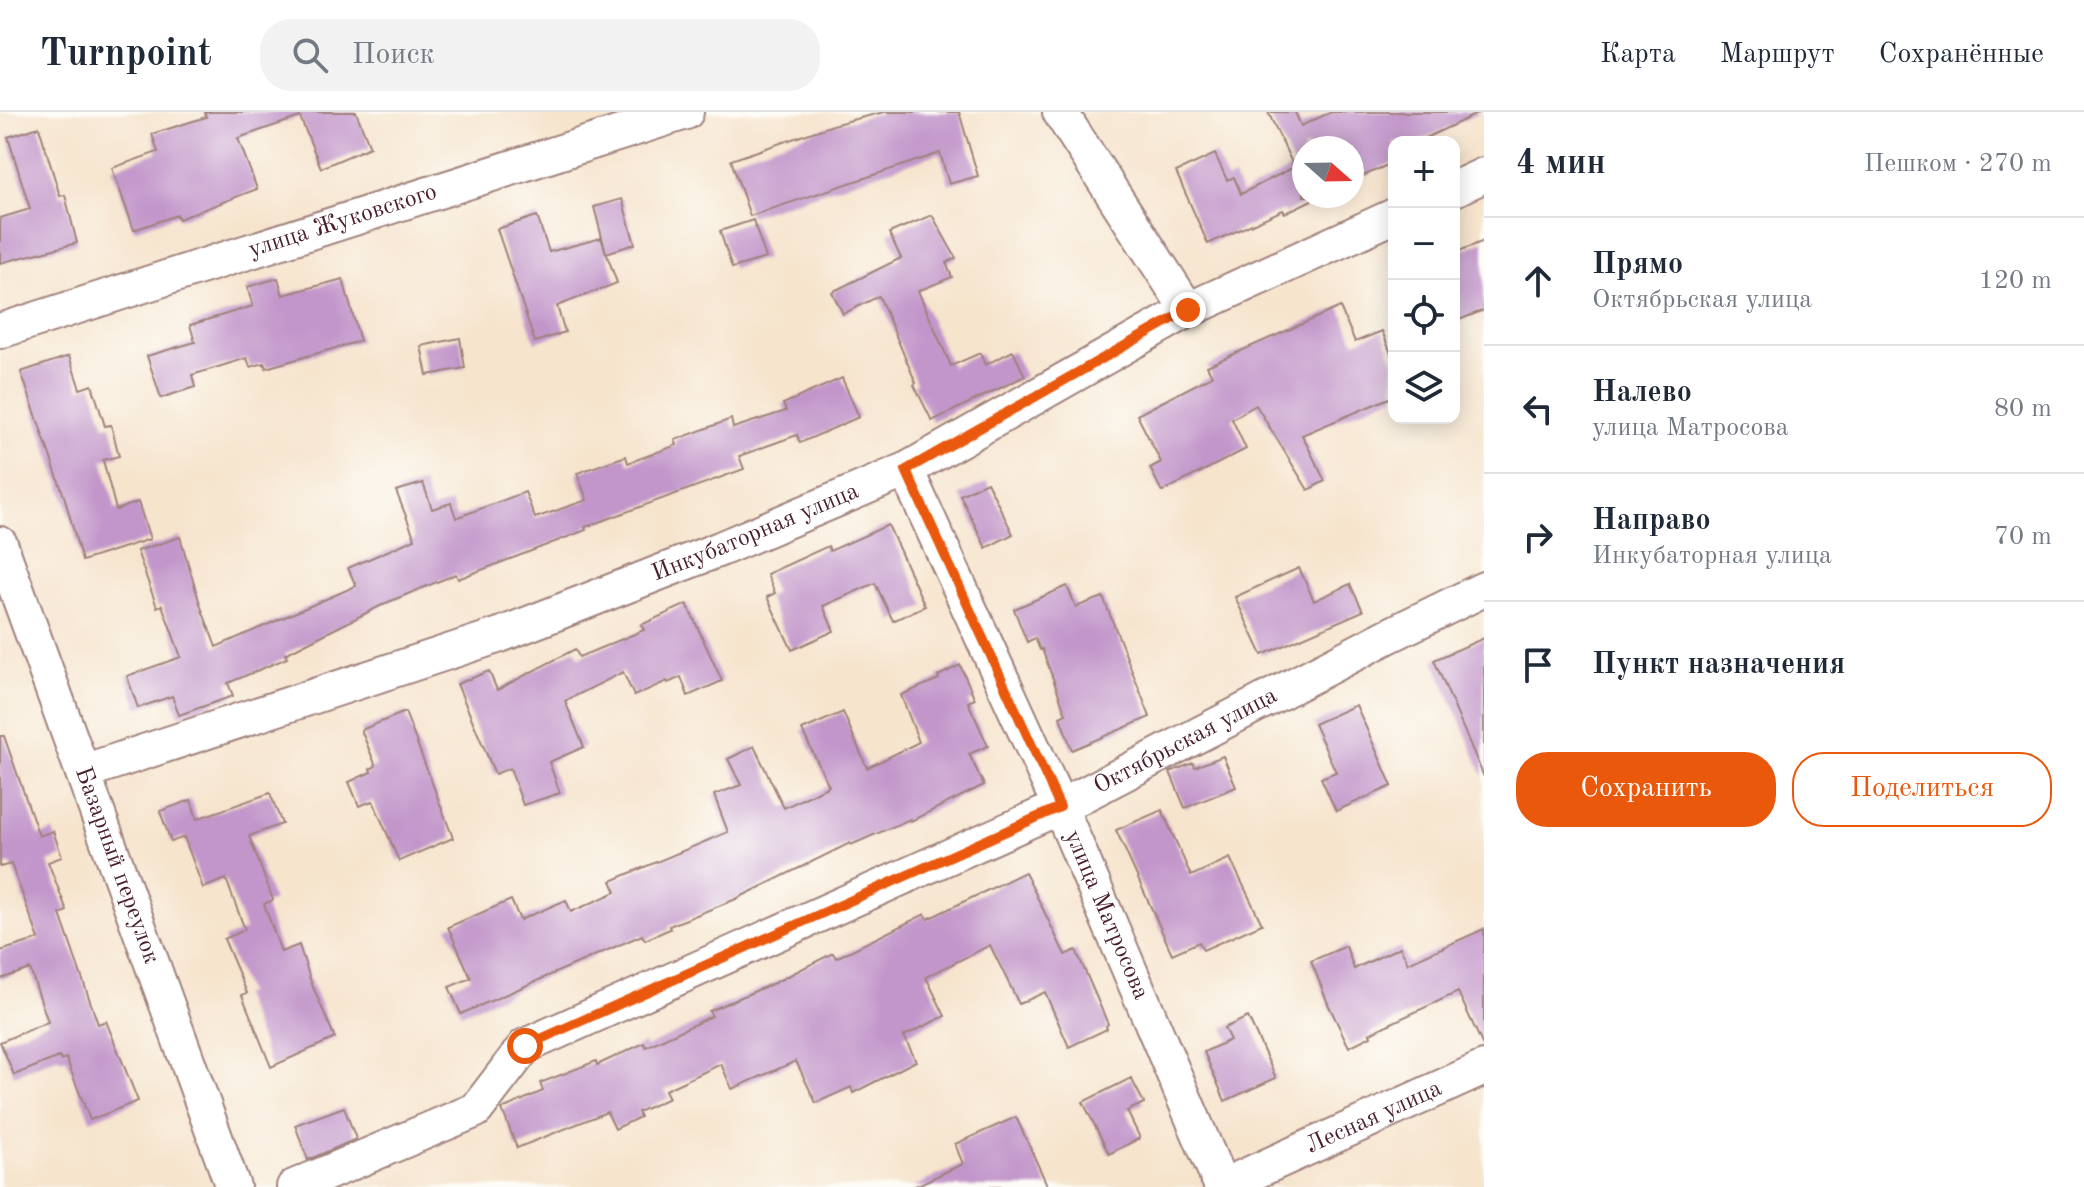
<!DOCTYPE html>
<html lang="ru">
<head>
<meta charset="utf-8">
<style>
  body { margin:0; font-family:"Old Standard TT",serif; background:#f2f2f3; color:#1f2937 }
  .controls { position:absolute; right:24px; top:24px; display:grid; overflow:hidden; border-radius:16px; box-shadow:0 4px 20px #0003 }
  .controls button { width:72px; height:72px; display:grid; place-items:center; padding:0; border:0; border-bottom:2px solid #e0e1e3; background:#fff; color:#1f2937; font:40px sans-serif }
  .compass { position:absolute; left:1292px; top:24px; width:72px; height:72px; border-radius:50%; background:#fff; box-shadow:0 4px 20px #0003; rotate:110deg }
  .stop { position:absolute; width:24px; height:24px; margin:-18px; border:6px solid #ea580c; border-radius:50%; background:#fff }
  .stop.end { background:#ea580c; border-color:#fff; box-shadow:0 2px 8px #0008 }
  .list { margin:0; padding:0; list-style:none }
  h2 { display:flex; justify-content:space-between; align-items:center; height:104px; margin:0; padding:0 32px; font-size:34px }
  h2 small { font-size:26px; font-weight:400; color:#747a83 }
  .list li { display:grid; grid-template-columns:52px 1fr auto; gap:24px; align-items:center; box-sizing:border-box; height:128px; padding:0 32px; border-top:2px solid #e0e1e3 }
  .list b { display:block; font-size:30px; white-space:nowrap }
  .list p { margin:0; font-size:26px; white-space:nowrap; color:#747a83 }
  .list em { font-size:26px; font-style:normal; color:#747a83 }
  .actions { display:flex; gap:16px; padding:24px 32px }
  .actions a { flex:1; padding:18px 0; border:2px solid #ea580c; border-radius:32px; text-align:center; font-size:28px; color:#ea580c }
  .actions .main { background:#ea580c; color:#fff }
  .icon { flex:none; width:44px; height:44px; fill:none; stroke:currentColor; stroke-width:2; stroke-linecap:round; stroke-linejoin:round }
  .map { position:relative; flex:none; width:1484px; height:1075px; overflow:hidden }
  header { display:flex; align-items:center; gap:48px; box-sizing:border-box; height:112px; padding:0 40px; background:#fff; border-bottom:2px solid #e0e1e3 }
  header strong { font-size:38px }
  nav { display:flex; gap:44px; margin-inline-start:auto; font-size:28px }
  .search { width:560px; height:72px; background:#f2f2f3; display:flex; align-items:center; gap:20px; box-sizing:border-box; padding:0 28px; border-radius:32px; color:#747a83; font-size:30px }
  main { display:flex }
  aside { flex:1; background:#fff }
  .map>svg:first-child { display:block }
</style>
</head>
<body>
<header>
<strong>Turnpoint</strong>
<div class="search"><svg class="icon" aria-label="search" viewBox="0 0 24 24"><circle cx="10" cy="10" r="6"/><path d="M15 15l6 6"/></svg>Поиск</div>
<nav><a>Карта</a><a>Маршрут</a><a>Сохранённые</a></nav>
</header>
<main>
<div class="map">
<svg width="1484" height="1075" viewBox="0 0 1484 1075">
  <rect width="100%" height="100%" fill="#fdfcf7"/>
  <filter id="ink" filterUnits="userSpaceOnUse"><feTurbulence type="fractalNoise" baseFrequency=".0125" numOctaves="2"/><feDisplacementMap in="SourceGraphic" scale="16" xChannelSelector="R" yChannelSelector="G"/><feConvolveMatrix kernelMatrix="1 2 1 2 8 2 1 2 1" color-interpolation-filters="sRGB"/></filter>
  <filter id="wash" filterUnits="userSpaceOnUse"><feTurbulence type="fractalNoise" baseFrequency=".006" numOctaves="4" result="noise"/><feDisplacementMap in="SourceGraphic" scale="32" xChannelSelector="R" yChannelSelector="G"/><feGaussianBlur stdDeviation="1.8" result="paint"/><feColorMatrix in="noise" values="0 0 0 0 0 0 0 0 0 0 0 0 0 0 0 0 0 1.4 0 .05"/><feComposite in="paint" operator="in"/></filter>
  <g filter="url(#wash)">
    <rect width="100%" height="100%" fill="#f6e4cd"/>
    <g id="blocks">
      <g fill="#c296ca">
        <polygon points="205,0 356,0 370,35 321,56 300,5 238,26 257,77 179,107 177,103 134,118 112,56 158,40 152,22 206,5"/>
        <polygon points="884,0 959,0 978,64 949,72 940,41 750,104 731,48 836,12"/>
        <polygon points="1268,0 1295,0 1301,14 1331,0 1481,0 1417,30 1394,30 1394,50 1352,69 1352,36 1304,36 1304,84 1320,84 1285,101 1283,98 1208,132 1176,60 1215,42 1227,68 1234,65 1241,82 1294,55"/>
        <polygon points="39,15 60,84 65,83 77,131 0,151 0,106 30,97 8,25"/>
        <polygon points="622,87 635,132 606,141 594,95"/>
        <polygon points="932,103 956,146 946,151 952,165 918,179 951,254 980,241 985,253 1013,239 1025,264 932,309 914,273 916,271 879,184 843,202 832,180 901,146 889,121"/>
        <polygon points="537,104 549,140 601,126 617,171 557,194 565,220 535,230 497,117"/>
        <polygon points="753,108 766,146 732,156 720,119"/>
        <polygon points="1484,129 1484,198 1454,210 1454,141"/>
        <polygon points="278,166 283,183 343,167 360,229 266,256 264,251 250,255 247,246 192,263 195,275 161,286 147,244 195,230 190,213 253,194 247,175"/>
        <polygon points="1340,195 1355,230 1382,219 1394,249 1394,284 1302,323 1325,369 1308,378 1256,293 1232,307 1246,337 1162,380 1150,356 1161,350 1137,303 1212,264 1207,254"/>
        <polygon points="460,226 465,256 427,263 421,234"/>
        <polygon points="69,244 80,277 92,273 105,314 111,313 119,344 103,348 116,398 138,390 150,427 82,449 65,387 21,260"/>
        <polygon points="842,266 859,305 800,331 797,323 739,344 744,357 585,415 586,418 458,467 456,462 386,491 285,542 287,546 228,571 233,584 179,603 172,584 138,596 127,564 181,545 162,493 157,495 137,439 180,425 201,495 216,535 356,474 348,456 415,427 396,379 423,371 432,397 451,391 456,406 525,380 535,406 587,388 577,361 626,344 628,351 677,333 675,328 731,307 733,316 786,299 783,292"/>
        <polygon points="987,370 1013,422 986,436 960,383"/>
        <polygon points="888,413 925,494 893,509 875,471 823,494 834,519 792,538 767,485 775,481 767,462 828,434 830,439"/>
        <polygon points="1299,456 1314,489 1350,472 1363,499 1262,543 1235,485"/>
        <polygon points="1067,474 1076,495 1103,485 1150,605 1072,638 1060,605 1066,602 1042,537 1040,538 1035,526 1027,530 1014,497"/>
        <polygon points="687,492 722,569 688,584 681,565 668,571 667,569 634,584 623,560 565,589 584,635 549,650 560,681 523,693 510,656 495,662 457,572 489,559 497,578 575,537 579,545 644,518 641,513"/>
        <polygon points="1484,526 1484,665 1434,548"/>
        <polygon points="960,553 975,587 968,590 988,634 969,642 984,673 911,709 910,707 851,733 850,731 736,787 669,814 670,817 645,828 642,823 461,902 449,875 471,866 448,815 511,788 520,808 566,788 571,800 616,780 611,769 728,720 714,683 741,673 728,647 754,634 784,696 829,674 802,618 843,600 867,656 919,630 901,583 939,567 938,564"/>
        <polygon points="1356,593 1392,674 1336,699 1321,666 1336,660 1314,612"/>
        <polygon points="405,600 453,726 399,749 373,689 359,694 349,670 371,660 370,657 376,654 361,618"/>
        <polygon points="0,624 4,624 39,724 53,719 62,745 48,750 67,799 60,802 98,912 106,909 138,989 90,1008 66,946 61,948 59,945 14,963 0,930 48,910 30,857 0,867 0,839 39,827 11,752 0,755"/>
        <polygon points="1223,644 1236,675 1185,696 1170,660 1193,651 1195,655"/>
        <polygon points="270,681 282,712 249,724 273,788 264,792 281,840 299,833 312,873 335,926 271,955 242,883 247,881 224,827 245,818 226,767 203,776 184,725 171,730 160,699 191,688 197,707"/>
        <polygon points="1162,698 1191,764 1230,746 1262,812 1203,838 1199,830 1172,842 1116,718"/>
        <polygon points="1025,760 1065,843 1076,838 1108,912 1106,914 1107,917 1069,935 1045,880 1019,892 990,833 926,865 945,904 904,924 916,949 853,981 851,975 816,991 796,949 732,977 721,952 665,978 669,986 638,1000 640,1005 615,1017 607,1000 517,1036 502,997 543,979 540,971 596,949 597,953 644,931 646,935 712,904 709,899 774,871 833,841 836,846 925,802 928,807"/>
        <polygon points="1484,817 1484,936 1458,880 1370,921 1371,924 1349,935 1329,894 1311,849 1346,834 1354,857 1400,835 1408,851"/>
        <polygon points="1248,905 1276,966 1225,989 1204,940 1230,928 1224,916"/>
        <polygon points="1131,966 1144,991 1127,999 1140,1026 1109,1042 1083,990"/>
        <polygon points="344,995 356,1027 308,1048 295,1013"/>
        <polygon points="1016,1005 1048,1075 913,1075 963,1052 955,1032"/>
      </g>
    </g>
  </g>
  <g filter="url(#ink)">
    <use href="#blocks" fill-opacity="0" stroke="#a0827c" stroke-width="2"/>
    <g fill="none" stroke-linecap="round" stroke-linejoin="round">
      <g stroke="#a0827c" stroke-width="38">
        <g id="street">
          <polyline points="1060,0 1188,198"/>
          <polyline points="1454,77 1484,63"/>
          <path id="s1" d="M0,219l686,-219"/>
          <path id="s2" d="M906,358l154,337 162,380"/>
          <path id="s3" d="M0,432l233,643"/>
          <path id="s4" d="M83,660l417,-137 220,-86 186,-79 282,-160 206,-94"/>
          <path id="s5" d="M294,1075l182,-77 49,-64 535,-239 328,-171 96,-47"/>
          <path id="s6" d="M1221,1075l263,-119"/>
        </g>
      </g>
      <use href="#street" stroke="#fff" stroke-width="34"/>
    </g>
  </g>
  <g fill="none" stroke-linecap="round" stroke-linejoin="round" filter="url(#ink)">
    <polyline stroke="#ea580c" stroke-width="10" points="525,934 1060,695 906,358 1188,198"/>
  </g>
  <g text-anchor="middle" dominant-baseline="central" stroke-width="7" stroke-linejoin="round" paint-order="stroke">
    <g font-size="24" fill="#4a1f2b" stroke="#fdfcf7">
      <text stroke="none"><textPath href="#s1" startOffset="360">улица Жуковского</textPath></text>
      <text stroke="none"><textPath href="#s4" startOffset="714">Инкубаторная улица</textPath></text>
      <text stroke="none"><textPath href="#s5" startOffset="1006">Октябрьская улица</textPath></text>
      <text stroke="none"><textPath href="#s3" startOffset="342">Базарный переулок</textPath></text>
      <text stroke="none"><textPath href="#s2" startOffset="488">улица Матросова</textPath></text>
      <text stroke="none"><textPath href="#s6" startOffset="168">Лесная улица</textPath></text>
    </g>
  </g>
</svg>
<div class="controls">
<button>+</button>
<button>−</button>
<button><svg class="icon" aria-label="locate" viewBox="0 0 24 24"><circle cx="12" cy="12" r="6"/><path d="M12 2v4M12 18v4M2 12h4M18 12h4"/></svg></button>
<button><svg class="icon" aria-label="layers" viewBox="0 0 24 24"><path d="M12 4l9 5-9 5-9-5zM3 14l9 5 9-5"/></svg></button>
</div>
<svg class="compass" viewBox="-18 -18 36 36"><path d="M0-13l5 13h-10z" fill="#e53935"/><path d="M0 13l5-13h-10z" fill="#747a83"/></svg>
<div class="stop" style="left:525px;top:934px"></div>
<div class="stop end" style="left:1188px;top:198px"></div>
</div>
<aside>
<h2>4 мин<small>Пешком · 270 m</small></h2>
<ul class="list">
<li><svg class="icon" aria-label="ahead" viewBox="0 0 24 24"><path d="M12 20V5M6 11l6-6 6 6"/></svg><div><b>Прямо</b><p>Октябрьская улица</p></div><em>120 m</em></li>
<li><svg class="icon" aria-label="left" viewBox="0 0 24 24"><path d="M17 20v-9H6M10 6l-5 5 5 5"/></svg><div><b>Налево</b><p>улица Матросова</p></div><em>80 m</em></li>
<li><svg class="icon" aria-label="right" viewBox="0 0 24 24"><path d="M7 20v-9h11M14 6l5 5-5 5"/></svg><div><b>Направо</b><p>Инкубаторная улица</p></div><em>70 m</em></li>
<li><svg class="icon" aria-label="arrive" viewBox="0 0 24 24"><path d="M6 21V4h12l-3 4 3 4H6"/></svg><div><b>Пункт назначения</b></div></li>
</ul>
<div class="actions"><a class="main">Сохранить</a><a>Поделиться</a></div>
</aside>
</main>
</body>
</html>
